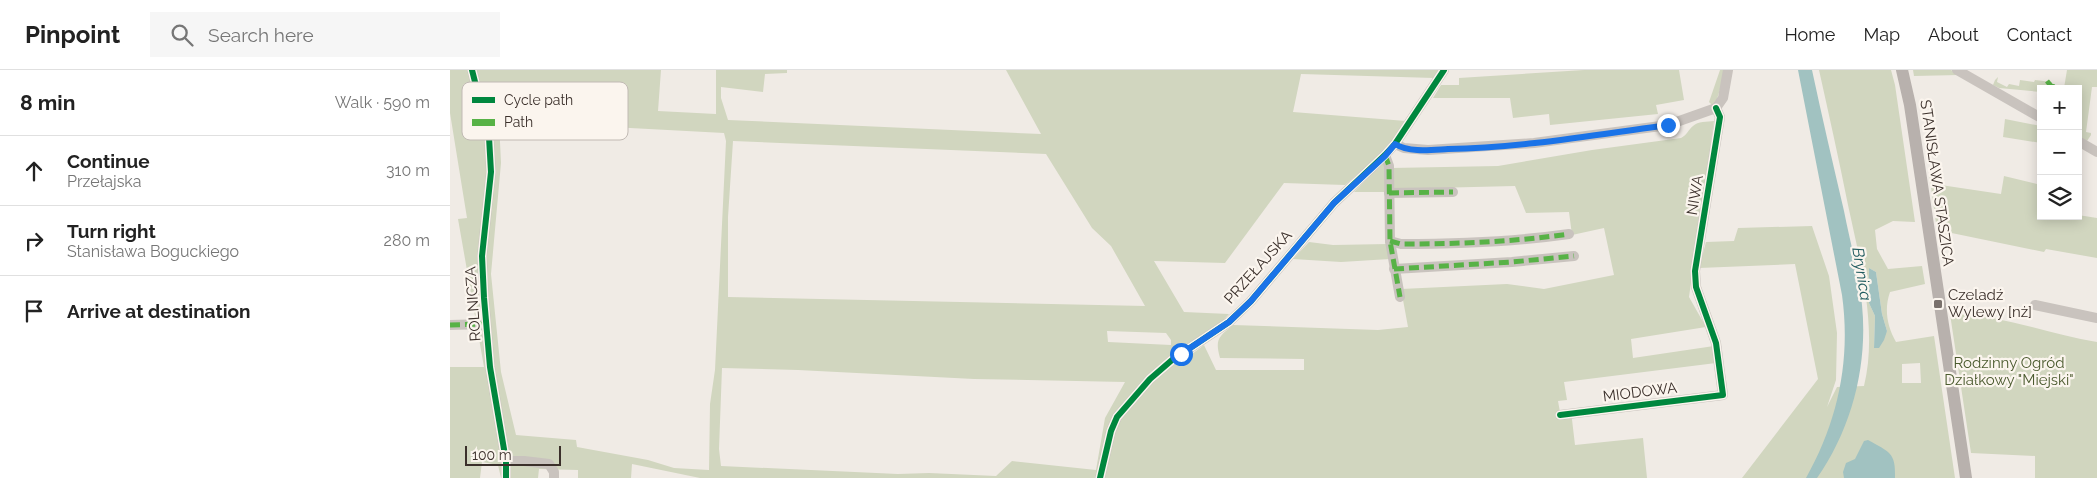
<!DOCTYPE html>
<html lang="en">
<head>
<meta charset="utf-8">
<style>
  body { margin:0; font-family:Raleway,sans-serif; background:#f6f6f6; color:#222 }
  .controls { position:absolute; right:15px; top:15px; display:grid; overflow:hidden; border-radius:0px; box-shadow:0 2px 12px #0003 }
  .controls button { width:45px; height:45px; display:grid; place-items:center; padding:0; border:0; border-bottom:1px solid #e0e0e0; background:#fff; color:#222; font:25px sans-serif }
  .scale { position:absolute; left:15px; bottom:12px; width:96px; box-sizing:border-box; padding-left:5px; border:2px solid #3b302b; border-top:0; font-size:14px; line-height:18px; white-space:nowrap; color:#3b302b; -webkit-text-stroke:4px #fbf5ee; paint-order:stroke }
  .stop { position:absolute; width:15px; height:15px; margin:-11px; border:4px solid #1a73e8; border-radius:50%; background:#fff }
  .stop.end { background:#1a73e8; border-color:#fff; box-shadow:0 1px 5px #0008 }
  .list { margin:0; padding:0; list-style:none }
  h2 { display:flex; justify-content:space-between; align-items:center; height:65px; margin:0; padding:0 20px; font-size:21px }
  h2 small { font-size:16px; font-weight:400; color:#767676 }
  .list li { display:grid; grid-template-columns:32px 1fr auto; gap:15px; align-items:center; box-sizing:border-box; height:70px; padding:0 20px; border-top:1px solid #e0e0e0 }
  .list b { display:block; font-size:19px; white-space:nowrap }
  .list p { margin:0; font-size:16px; white-space:nowrap; color:#767676 }
  .list em { font-size:16px; font-style:normal; color:#767676 }
  .icon { flex:none; width:28px; height:28px; fill:none; stroke:currentColor; stroke-width:2; stroke-linecap:round; stroke-linejoin:round }
  .map { position:relative; flex:none; width:1647px; height:408px; overflow:hidden }
  header { display:flex; align-items:center; gap:30px; box-sizing:border-box; height:70px; padding:0 25px; background:#fff; border-bottom:1px solid #e0e0e0 }
  header strong { font-size:24px }
  nav { display:flex; gap:28px; margin-inline-start:auto; font-size:18px }
  .search { width:350px; height:45px; background:#f6f6f6; display:flex; align-items:center; gap:12px; box-sizing:border-box; padding:0 18px; border-radius:0px; color:#767676; font-size:19px }
  main { display:flex }
  aside { flex:1; background:#fff }
  .map>svg:first-child { display:block }
</style>
</head>
<body>
<header>
<strong>Pinpoint</strong>
<div class="search"><svg class="icon" aria-label="search" viewBox="0 0 24 24"><circle cx="10" cy="10" r="6"/><path d="M15 15l6 6"/></svg>Search here</div>
<nav><a>Home</a><a>Map</a><a>About</a><a>Contact</a></nav>
</header>
<main>
<aside>
<h2>8 min<small>Walk · 590 m</small></h2>
<ul class="list">
<li><svg class="icon" aria-label="ahead" viewBox="0 0 24 24"><path d="M12 20V5M6 11l6-6 6 6"/></svg><div><b>Continue</b><p>Przełajska</p></div><em>310 m</em></li>
<li><svg class="icon" aria-label="right" viewBox="0 0 24 24"><path d="M7 20v-9h11M14 6l5 5-5 5"/></svg><div><b>Turn right</b><p>Stanisława Boguckiego</p></div><em>280 m</em></li>
<li><svg class="icon" aria-label="arrive" viewBox="0 0 24 24"><path d="M6 21V4h12l-3 4 3 4H6"/></svg><div><b>Arrive at destination</b></div></li>
</ul>
</aside>
<div class="map">
<svg width="1647" height="408" viewBox="0 0 1647 408">
  <rect width="100%" height="100%" fill="#f0ebe5"/>
  <g fill="#d1d6bf" fill-rule="evenodd">
    <path d="M0,0h211l-3,41 58,3v-44h71v3l-22,1 -2,18 -42,-5v11l7,22 313,14 -35,-64h433l-5,8 -133,-4 -8,38 113,9 -20,29 -41,35 -61,-2 -59,80 -71,-2 30,51 45,2 -11,12 -34,22 4,9 16,-12 12,25h88v-11l-84,-1c-5,-18 -2,-21 13,-33l145,5 30,-3 -7,-38 106,-5 37,5 70,-14 -10,-47 -32,7 -3,-23 -43,1 -11,-27 -124,3v-21l107,-2 94,-16 89,-12c6,-3 7,-8 12,-12 5,-5 14,-4 21,-5l-25,176 17,30 -75,12 2,19 81,-12 2,17 -152,19 3,18 -9,1 2,11 11,-1 4,34 68,-7 4,40h-947l-68,-14 -1,14h-53v-8l-39,-1 -1,9h-37l-3,-13 -16,-3 -2,16h-30v-111h34l-26,-148 9,-1 -17,-105zM49,51l225,12 2,8 -11,229 -5,34 -1,66 -35,-2 -26,-8 -71,-13 -1,-7 -60,-5 -15,-63 -10,-98 10,-111zM283,71l313,13 46,74 19,18 34,60 -417,-9v-80zM657,261l59,2 5,7v5l-63,-3zM272,298l76,2 176,9 151,3 -20,36 -9,52 -84,-9 -16,15 -67,-3 -31,1 -177,-8 -2,-17z"/>
    <polygon points="1134,0 1229,0 1234,30 1206,35 1208,44 1100,55 1099,44 1063,48 1060,28 983,28 991,15 1009,15 1009,8"/>
    <polygon points="1270,0 1276,0 1267,29 1262,35 1259,32"/>
    <path d="M1369,0h72l4,15 20,137 -22,-1 -18,9 2,19 11,20 34,-3 3,18 -35,8c-6,17 -3,34 6,50l38,-6 21,142h-213l76,-99 -23,-115 -96,4 7,-26 28,-1 4,-13 74,-2 17,50 8,57 -1,47 -9,27 10,-20 27,-1c14,-57 -4,-125 -16,-181 -9,-45 -19,-90 -29,-135zM1419,198l7,4 6,42 5,17 -13,17 1,-32 -6,-13zM1470,293l1,20h-19v-19z"/>
    <polygon points="1463,0 1501,0 1509,5 1464,6"/>
    <polygon points="1617,0 1647,0 1647,17 1642,17 1636,62 1641,63 1641,65 1637,71 1628,66 1628,19 1591,19 1591,22 1549,18 1543,15 1545,10 1548,7 1547,12 1557,17 1559,14 1569,16 1570,10 1584,12 1585,10 1602,12 1601,16 1614,18"/>
    <polygon points="1555,49 1591,56 1591,73 1553,67"/>
    <polygon points="934,91 937,122 904,122"/>
    <polygon points="1482,102 1484,114 1551,124 1554,106 1591,115 1591,146 1628,145 1647,148 1647,188 1596,179 1594,182 1487,160 1479,103"/>
    <polygon points="859,172 883,175 938,174 940,189 891,192 843,189"/>
    <path d="M1500,244c50,0 98,20 147,28v136h-62v-22l-64,-3z"/>
  </g>
  <g fill="#a1c2c1">
    <path d="M1348,0h14c10,47 21,94 32,141 6,31 15,62 18,94 6,60 -10,123 -45,173h-11c32,-57 45,-118 36,-183z"/>
    <polygon points="1419,198 1426,202 1432,244 1437,261 1434,270 1429,278 1424,278 1425,246 1419,233"/>
    <path d="M1418,370c21,12 28,12 27,38h-51l-1,-6 3,-9 9,-4 9,-18z"/>
  </g>
  <g fill="none" stroke-linecap="round" stroke-linejoin="round">
    <g stroke="#c9c3be" stroke-width="10">
      <polyline points="22,0 39,67 41,102 32,186 34,228 40,297 56,391 56,408"/>
      <polyline points="1507,0 1591,48"/>
      <polyline points="1266,38 1273,28 1278,0"/>
      <polyline points="1628,71 1647,82"/>
      <polyline points="945,74 954,78 978,80 1084,73 1218,55 1266,38"/>
      <polyline points="935,85 939,96 940,171 950,227"/>
      <polyline points="939,123 1003,122"/>
      <path d="M940,171l11,3c56,0 112,-2 168,-10"/>
      <polyline points="944,199 1062,192 1124,186"/>
      <polyline points="1585,235 1647,248"/>
      <polyline points="0,255 36,254"/>
      <polyline points="1110,345 1273,325 1266,273 1246,217 1245,201 1270,47 1266,38"/>
      <polyline points="56,391 74,391 99,394 104,402 104,408"/>
      <polyline points="650,408 661,361 667,347 700,309 722,290 779,252 801,231 884,133 935,85 945,74 994,0"/>
    </g>
    <polyline stroke="#b8b1ad" stroke-width="12" points="1452,0 1460,35 1516,408"/>
    <g stroke="#57b246" stroke-width="5" stroke-dasharray="10 5" stroke-linecap="butt">
      <polyline points="1597,11 1601,16 1612,19"/>
      <polyline points="935,85 939,96 940,171 950,227"/>
      <polyline points="939,123 1003,122"/>
      <path d="M940,171l11,3c56,0 112,-2 168,-10"/>
      <polyline points="944,199 1062,192 1124,186"/>
      <polyline points="0,255 36,254"/>
    </g>
    <g stroke="#fbf5ee" stroke-width="9">
      <g id="cycleway">
        <polyline points="22,0 39,67 41,102 32,186 34,228 40,297 56,391 56,408"/>
        <polyline points="1110,345 1273,325 1266,273 1246,217 1245,201 1270,47 1266,38"/>
        <polyline points="650,408 661,361 667,347 700,309 722,290 779,252 801,231 884,133 935,85 945,74 994,0"/>
      </g>
    </g>
    <use href="#cycleway" stroke="#00873e" stroke-width="6"/>
  </g>
  <g fill="none" stroke-linecap="round" stroke-linejoin="round">
    <path stroke="#1a73e8" stroke-width="6" d="M731,284l48,-32 22,-21 83,-98 51,-47 10,-12c15,9 36,6 53,5 73,-1 146,-14 220,-24"/>
  </g>
  <rect fill="#7a716c" stroke="#fbf5ee" stroke-width="2" x="1483" y="229" width="10" height="10" rx="2.5"/>
  <g text-anchor="middle" dominant-baseline="central" stroke-width="4.5" stroke-linejoin="round" paint-order="stroke">
    <g font-size="15" fill="#3b302b" stroke="#fbf5ee">
      <text transform="translate(1487 113) rotate(82)">STANISŁAWA STASZICA</text>
      <text transform="translate(1245 125) rotate(-81)">NIWA</text>
      <text transform="translate(808 197) rotate(-48)">PRZEŁAJSKA</text>
      <text transform="translate(23 234) rotate(-94)">ROLNICZA</text>
      <text transform="translate(1190 322) rotate(-7)">MIODOWA</text>
    </g>
    <g font-size="15" fill="#3b302b" stroke="#fbf5ee" text-anchor="start">
      <text x="1498" y="225">Czeladź<tspan x="1498" dy="17">Wylewy [nż]</tspan></text>
    </g>
    <g font-size="15" fill="#4a5a2e" stroke="#fbf5ee">
      <text x="1559" y="293">Rodzinny Ogród<tspan x="1559" dy="17">Działkowy "Miejski"</tspan></text>
    </g>
    <g font-size="16" font-style="italic" fill="#1f5a5e" stroke="#fbf5ee">
      <text transform="translate(1412 204) rotate(81)">Brynica</text>
    </g>
  </g>
  <rect x="12" y="12" width="166" height="58" rx="8" fill="#fbf5ee" stroke="#c1bab4" stroke-width="1"/>
  <rect x="22" y="27" width="23" height="6" fill="#00873e"/>
  <rect x="22" y="49" width="23" height="7" fill="#57b246"/>
  <g font-size="14" fill="#3b302b">
    <text x="54" y="35">Cycle path</text>
    <text x="54" y="57">Path</text>
  </g>
</svg>
<div class="controls">
<button>+</button>
<button>−</button>
<button><svg class="icon" aria-label="layers" viewBox="0 0 24 24"><path d="M12 4l9 5-9 5-9-5zM3 14l9 5 9-5"/></svg></button>
</div>
<div class="scale">100 m</div>
<div class="stop" style="left:731px;top:284px"></div>
<div class="stop end" style="left:1218px;top:55px"></div>
</div>
</main>
</body>
</html>
